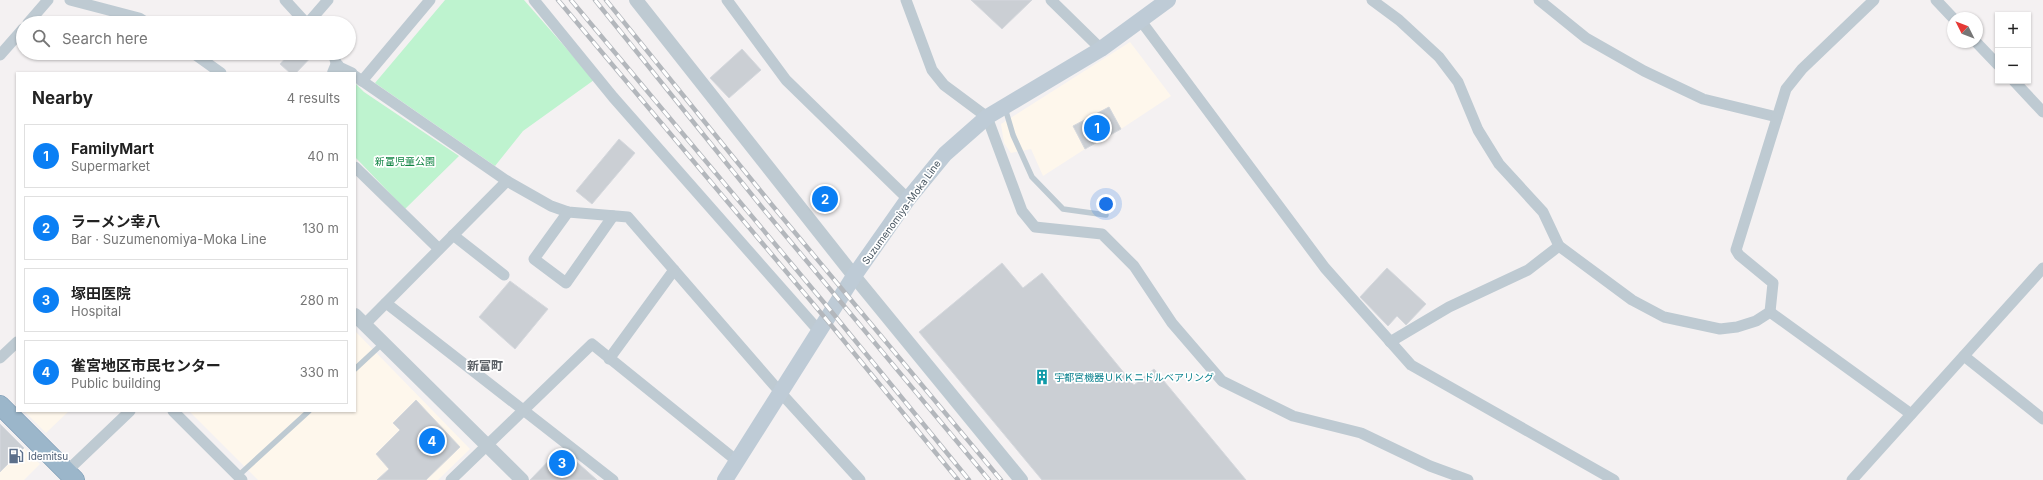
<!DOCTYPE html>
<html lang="en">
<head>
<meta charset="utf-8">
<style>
  body { margin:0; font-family:Inter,"Noto Sans JP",sans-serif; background:#f6f6f6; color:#222 }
  .controls { position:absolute; right:12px; top:12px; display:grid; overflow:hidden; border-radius:0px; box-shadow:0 1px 3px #0004 }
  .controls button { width:36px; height:36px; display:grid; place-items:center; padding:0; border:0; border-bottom:1px solid #e0e0e0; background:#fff; color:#222; font:20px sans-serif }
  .compass { position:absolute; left:1947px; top:12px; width:36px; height:36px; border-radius:50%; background:#fff; box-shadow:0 1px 3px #0004; rotate:312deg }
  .you { position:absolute; left:1106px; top:204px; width:14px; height:14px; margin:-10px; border:3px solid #fff; border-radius:50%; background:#1a73e8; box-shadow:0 0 0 6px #1a73e833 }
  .badge { display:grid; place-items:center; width:26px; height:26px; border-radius:50%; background:#0b7ff4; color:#fff; font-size:13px; font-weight:700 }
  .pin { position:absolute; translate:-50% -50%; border:2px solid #fff; box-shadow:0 1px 4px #0006 }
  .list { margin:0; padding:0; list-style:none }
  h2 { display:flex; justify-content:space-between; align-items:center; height:52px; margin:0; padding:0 16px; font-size:17px }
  h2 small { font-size:13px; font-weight:400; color:#767676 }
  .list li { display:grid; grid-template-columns:26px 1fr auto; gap:12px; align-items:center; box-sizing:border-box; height:64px; margin:0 8px 8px; padding:0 8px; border:1px solid #e0e0e0; border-radius:0px }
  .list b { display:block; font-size:15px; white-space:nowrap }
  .list p { margin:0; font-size:13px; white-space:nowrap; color:#767676 }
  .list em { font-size:13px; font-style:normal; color:#767676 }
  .icon { flex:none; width:22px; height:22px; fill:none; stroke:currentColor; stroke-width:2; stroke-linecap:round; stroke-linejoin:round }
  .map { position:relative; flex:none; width:2043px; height:480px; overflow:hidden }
  .search { position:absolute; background:#fff; box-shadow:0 1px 3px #0004; left:16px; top:16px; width:340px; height:44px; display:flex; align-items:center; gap:10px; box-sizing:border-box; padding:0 14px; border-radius:22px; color:#767676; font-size:15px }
  .panel { position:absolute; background:#fff; box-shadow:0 1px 3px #0004; left:16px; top:72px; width:340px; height:340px; border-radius:0px }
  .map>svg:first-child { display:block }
</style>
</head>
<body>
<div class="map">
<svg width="2043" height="480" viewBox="0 0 2043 480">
  <rect width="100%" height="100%" fill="#f4f1f2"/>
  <g fill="#fef7ec">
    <polygon points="1130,42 1171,96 1121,129 1085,149 1043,176 1031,149 1011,153 1004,143 1001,124"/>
    <polygon points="355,331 470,449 438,480 258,480 189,411 355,411"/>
    <polygon points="24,411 69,411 46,433"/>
    <polygon points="0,424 40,464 24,480 0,480"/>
  </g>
  <g fill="#bef3cf">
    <polygon points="445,0 524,0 594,80 523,131 495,166 375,83"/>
    <polygon points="355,83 364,92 459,156 405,209 355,157"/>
  </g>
  <g fill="#cbcfd4" stroke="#d5d8dd">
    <polygon points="971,0 1032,0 1002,29"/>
    <polygon points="742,49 761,70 729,98 710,78"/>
    <polygon points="290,53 315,53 296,73 290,73 280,64"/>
    <polygon points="1109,107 1121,129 1085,149 1073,126"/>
    <polygon points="619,139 635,153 592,204 576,191"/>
    <polygon points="1002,263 1023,288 1042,273 1134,385 1154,369 1246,480 1042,480 919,332"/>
    <polygon points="1387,268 1426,304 1406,325 1397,316 1388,326 1360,297"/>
    <polygon points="510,281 548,309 515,349 479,317"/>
    <polygon points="416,400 460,447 426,480 377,480 389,469 376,454 400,430 393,423"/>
    <polygon points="0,424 24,448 0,472"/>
    <polygon points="561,448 597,480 530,480"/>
  </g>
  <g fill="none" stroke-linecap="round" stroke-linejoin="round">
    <g stroke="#7193af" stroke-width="20">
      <polyline id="trunk" points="0,405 75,480"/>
    </g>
    <g stroke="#becad2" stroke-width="5.5">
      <polyline points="1005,108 1013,135 1032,177 1063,209 1106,215"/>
      <polyline points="355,369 383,343"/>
      <polyline points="238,476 309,411"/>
    </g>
    <g stroke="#becad2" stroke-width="11">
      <polyline points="70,0 139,18 147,23"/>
      <polyline points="285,0 306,23"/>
      <polyline points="534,0 613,97 819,331"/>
      <polyline points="727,0 786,80 908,199"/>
      <polyline points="906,0 932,70 944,85 987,117 1022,211 1035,227 1102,234 1134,266 1172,323 1222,381 1293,416 1361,433 1430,466 1468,480"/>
      <polyline points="1051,0 1101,49"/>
      <polyline points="1372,0 1399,20 1439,57 1458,82 1478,130 1499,164 1543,212 1559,246 1632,300 1664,317 1720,329 1737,327 1756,321 1770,312 1911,414"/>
      <polyline points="1539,0 1586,38 1644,71 1703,99 1777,117"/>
      <polyline points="1936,0 1953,18"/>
      <polyline points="1141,21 1325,268 1411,365 1614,480"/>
      <polyline points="28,23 48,0"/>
      <polyline points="308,23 328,0"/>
      <polyline points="1976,42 1998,65"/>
      <polyline points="193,53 221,73"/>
      <polyline points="333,53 337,66 352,73"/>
      <polyline points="0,55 23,29"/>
      <polyline points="355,76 507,181 551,206 568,212 628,217 780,392 860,480"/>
      <polyline points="362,81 430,0"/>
      <polyline points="2014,81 2043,112"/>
      <polyline points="355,167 439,249"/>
      <polyline points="568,212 534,259 566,283 613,216"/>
      <polyline points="453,235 504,275"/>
      <polyline points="386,303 613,480"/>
      <polyline points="1770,312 1773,283 1739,255 1736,250 1786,89 1802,69 1874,0"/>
      <polyline points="364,325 507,181"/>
      <polyline points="1390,342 1449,307 1528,270 1559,246"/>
      <polyline points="1964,356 2043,419"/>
      <polyline points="0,358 17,342"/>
      <polyline points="609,359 674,270"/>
      <polyline points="173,411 242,480"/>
      <polyline points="66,472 130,411"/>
      <polyline points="451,480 592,344 737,461"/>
      <polyline points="1852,480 2043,268"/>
    </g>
    <g stroke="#becad2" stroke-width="14">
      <polyline points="636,0 854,276 1021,480"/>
      <polyline points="334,73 337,66"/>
      <polyline points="355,315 522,480"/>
    </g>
    <polyline stroke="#becbd6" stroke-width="16" points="725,480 854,276 908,199 945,154 987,117 1101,49 1168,0"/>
    <use href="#trunk" stroke="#9bb6ca" stroke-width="19"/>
    <g stroke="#b3b7bc" stroke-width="4.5">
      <g id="rail">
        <polyline points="558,0 826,319 958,480"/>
        <polyline points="571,0 831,311 969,480"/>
        <polyline points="595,0 765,211 989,480"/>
        <polyline points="606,0 772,205 1001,480"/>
      </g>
    </g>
    <use href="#rail" stroke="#fff" stroke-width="3" stroke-dasharray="9" stroke-linecap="butt"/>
  </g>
  <defs>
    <g id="building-bare" transform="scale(1.2)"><path d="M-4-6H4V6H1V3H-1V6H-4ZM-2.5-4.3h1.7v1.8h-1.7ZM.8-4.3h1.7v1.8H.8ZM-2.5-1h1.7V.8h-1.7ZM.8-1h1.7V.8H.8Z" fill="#0f9aa8" stroke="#fff" stroke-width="2.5" paint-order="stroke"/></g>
    <g id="fuel-bare" transform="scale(1.2)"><path d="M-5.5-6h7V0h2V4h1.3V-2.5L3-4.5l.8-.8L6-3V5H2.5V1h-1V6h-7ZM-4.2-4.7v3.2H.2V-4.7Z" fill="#5c6f8a" stroke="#fff" stroke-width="2.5" paint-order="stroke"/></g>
  </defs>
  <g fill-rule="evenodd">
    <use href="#building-bare" x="1042" y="377"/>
    <use href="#fuel-bare" x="16" y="456"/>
  </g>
  <g text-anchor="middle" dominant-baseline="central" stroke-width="3.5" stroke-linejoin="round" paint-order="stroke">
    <g font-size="10" fill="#108443" stroke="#fff">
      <text x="405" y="161">新富児童公園</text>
    </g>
    <g font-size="10" fill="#485661" stroke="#fff">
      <text transform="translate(901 212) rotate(-54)">Suzumenomiya-Moka Line</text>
    </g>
    <g font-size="10" fill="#0d838f" stroke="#fff" text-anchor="start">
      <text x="1054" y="377">宇都宮機器ＵＫＫニドルベアリング</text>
    </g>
    <g font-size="10" fill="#4e5e75" stroke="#fff" text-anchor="start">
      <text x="28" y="456">Idemitsu</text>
    </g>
    <g font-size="12" font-weight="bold" fill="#5d6267" stroke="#fff">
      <text x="485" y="365">新富町</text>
    </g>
  </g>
</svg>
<div class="controls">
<button>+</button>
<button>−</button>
</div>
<svg class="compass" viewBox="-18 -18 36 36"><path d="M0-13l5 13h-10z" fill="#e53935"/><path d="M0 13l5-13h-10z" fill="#767676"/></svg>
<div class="you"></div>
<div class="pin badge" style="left:1097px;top:128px">1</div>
<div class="pin badge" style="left:825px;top:199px">2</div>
<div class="pin badge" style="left:562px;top:463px">3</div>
<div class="pin badge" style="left:432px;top:441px">4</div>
<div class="search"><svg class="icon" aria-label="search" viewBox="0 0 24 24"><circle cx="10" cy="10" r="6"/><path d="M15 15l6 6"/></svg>Search here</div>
<section class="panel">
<h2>Nearby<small>4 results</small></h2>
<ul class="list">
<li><span class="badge">1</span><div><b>FamilyMart</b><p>Supermarket</p></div><em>40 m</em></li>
<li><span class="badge">2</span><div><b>ラーメン幸八</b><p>Bar · Suzumenomiya-Moka Line</p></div><em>130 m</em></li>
<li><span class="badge">3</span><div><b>塚田医院</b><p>Hospital</p></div><em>280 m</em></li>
<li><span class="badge">4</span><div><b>雀宮地区市民センター</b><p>Public building</p></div><em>330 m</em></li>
</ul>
</section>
</div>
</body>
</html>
